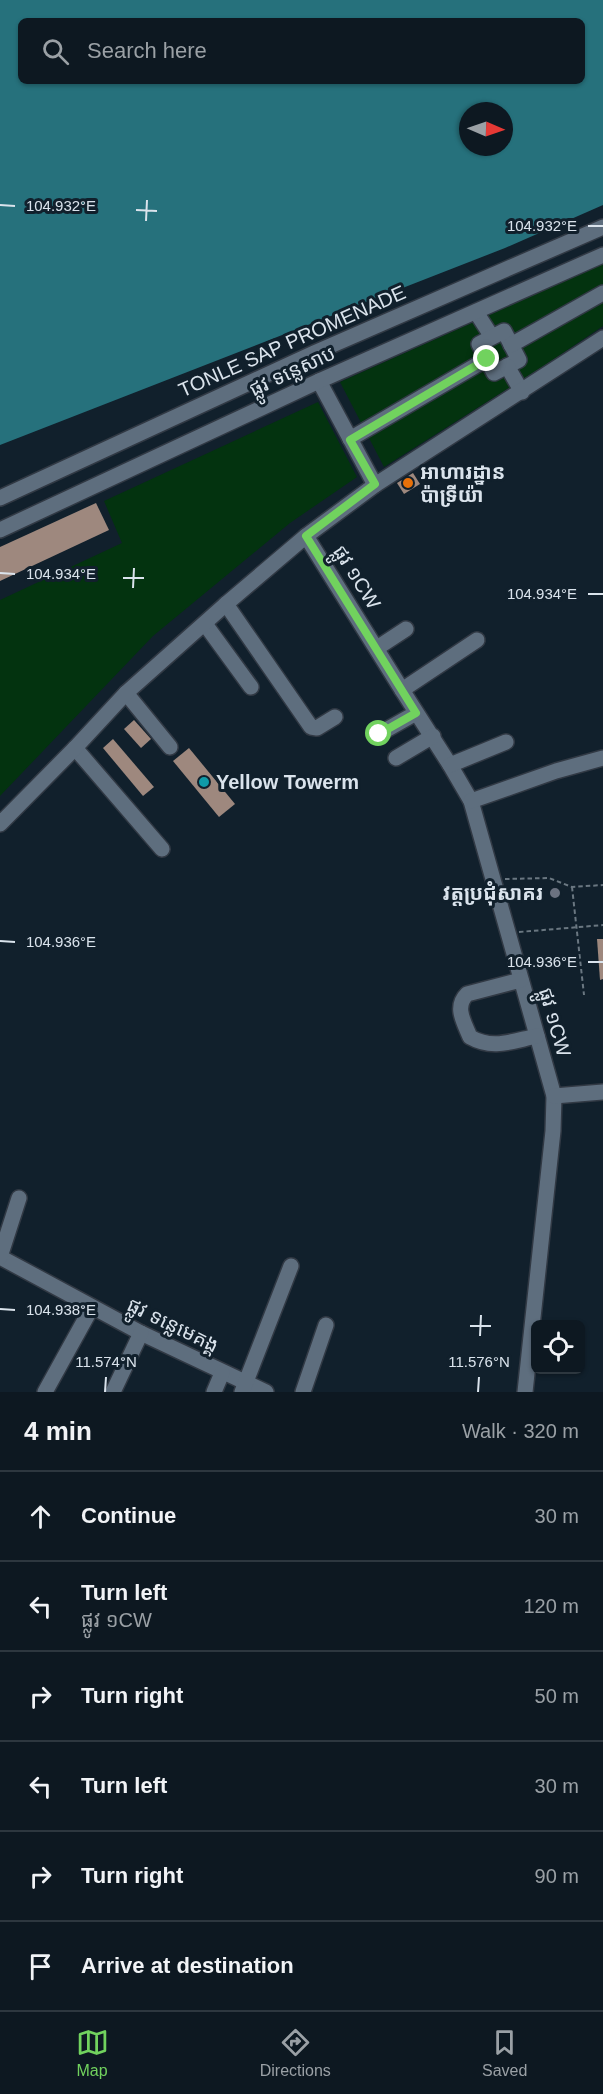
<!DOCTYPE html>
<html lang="en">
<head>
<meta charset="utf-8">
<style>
  body { margin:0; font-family:Arial,"Noto Sans Khmer",sans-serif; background:#1b252e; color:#f1f3f6 }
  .controls { position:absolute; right:18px; bottom:18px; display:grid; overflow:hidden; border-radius:9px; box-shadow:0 2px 4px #0004 }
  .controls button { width:54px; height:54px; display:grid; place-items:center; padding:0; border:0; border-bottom:2px solid #2d373f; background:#0d1821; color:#f1f3f6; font:30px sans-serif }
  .compass { position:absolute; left:459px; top:102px; width:54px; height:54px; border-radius:50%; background:#0d1821; box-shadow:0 2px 4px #0004; rotate:92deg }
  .stop { position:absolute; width:18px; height:18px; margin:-14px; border:4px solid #71d25e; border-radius:50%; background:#fff }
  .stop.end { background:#71d25e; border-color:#fff; box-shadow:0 2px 6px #0008 }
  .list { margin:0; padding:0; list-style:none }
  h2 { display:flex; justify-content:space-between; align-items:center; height:78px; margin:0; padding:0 24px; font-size:26px }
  h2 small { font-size:20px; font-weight:400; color:#9aa0a5 }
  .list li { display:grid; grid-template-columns:39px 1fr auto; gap:18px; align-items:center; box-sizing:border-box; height:90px; padding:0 24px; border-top:2px solid #2d373f }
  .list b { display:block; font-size:22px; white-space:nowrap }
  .list p { margin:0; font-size:20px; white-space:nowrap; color:#9aa0a5 }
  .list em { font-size:20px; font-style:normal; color:#9aa0a5 }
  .icon { flex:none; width:33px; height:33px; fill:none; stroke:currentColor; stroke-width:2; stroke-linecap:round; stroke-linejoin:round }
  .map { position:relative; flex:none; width:603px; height:1392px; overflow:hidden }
  .search { position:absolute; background:#0d1821; box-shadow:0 2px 4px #0004; left:18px; right:18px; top:18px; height:66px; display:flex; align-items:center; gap:15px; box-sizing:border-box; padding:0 21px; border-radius:9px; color:#9aa0a5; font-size:22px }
  .sheet { height:618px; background:#0d1821 }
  nav { display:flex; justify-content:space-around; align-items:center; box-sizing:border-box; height:84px; border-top:2px solid #2d373f; background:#0d1821; font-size:16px; color:#9aa0a5 }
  nav a { display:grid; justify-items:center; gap:3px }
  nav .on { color:#71d25e }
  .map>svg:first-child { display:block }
</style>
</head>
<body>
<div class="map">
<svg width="603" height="1392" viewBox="0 0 603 1392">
  <rect width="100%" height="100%" fill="#11202c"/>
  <g fill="#03330f">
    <polygon points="603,264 603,326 545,365 384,467 340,382"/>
    <polygon points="318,402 357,477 290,523 153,636 0,796 0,600 122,543 104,501"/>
  </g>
  <path fill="#26717c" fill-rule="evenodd" d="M0,0h603v205l-98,43 -505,197zM21,21h561v60h-561zM468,111h36v36h-36z"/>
  <g fill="#9e887e">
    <polygon points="413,473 420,484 404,494 397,483"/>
    <polygon points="96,503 109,530 0,581 0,547"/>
    <polygon points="134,720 151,739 141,748 124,729"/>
    <polygon points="113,739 154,787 143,796 103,748"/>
    <polygon points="189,748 235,804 219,817 173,761"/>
    <polygon points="597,939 603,939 603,979 600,980"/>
  </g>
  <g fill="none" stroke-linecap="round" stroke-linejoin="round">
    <g stroke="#313944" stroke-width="18">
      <g id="minor">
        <polyline points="476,312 492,337"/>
        <polygon points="504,331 519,360 494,373 479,344"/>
        <polyline points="511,345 603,293"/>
        <polyline points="507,366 522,392"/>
        <polyline points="319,381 375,485"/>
        <polyline points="350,439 487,359"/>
        <polyline points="0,498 314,353 603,227"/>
        <polyline points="0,530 319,381 603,255"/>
        <polyline points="306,536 402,690 450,765 471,801 554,1096 553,1131 525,1392"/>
        <polyline points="226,604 311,727 317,728 335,717"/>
        <polyline points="205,624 251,687"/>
        <polyline points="377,648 406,629"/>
        <polyline points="402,690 477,640"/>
        <polyline points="126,693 170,747"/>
        <polyline points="379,734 416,713"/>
        <polyline points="75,748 162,849"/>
        <polyline points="396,758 433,736"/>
        <polyline points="450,765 506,742"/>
        <polyline points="471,801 556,771 603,758"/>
        <polyline points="0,824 75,748 126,693 226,604 306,536 375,485 603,338"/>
        <path d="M521,980l-54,14c-13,13 -3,28 3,43 23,13 42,4 67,-1"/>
        <polyline points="554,1096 603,1092"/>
        <polyline points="0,1257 141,1333 266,1392"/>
        <polyline points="0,1257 19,1198"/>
        <polyline points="45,1392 92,1307"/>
        <polyline points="113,1392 141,1333"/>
        <polyline points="214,1392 222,1373"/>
        <polyline points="242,1392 291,1266"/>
        <polyline points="303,1392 326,1325"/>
      </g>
    </g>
    <g stroke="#6a7781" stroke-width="2" stroke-dasharray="4.5 3" stroke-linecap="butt">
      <polyline points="505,879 549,878 572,887 603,885"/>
      <polyline points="572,887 584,995"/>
      <polyline points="519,932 603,925"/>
    </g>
    <use href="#minor" stroke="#5e6e7e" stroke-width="15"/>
  </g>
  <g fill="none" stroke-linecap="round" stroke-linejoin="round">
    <polyline stroke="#71d25e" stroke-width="8" points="379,734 416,713 306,536 375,484 350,440 487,359"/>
  </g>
  <path fill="none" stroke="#dae3ec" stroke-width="2" d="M0,205l15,1M136,210l21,1M146,221l1,-21M588,226h15M0,573l15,1M123,578h21M133,588l1,-20M588,594h15M0,941l15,1M588,962h15M0,1309l15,1M470,1326h21M480,1336l1,-21M105,1392l1,-15M478,1392l1,-15"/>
  <circle fill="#e8710a" stroke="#11202c" stroke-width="2" cx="408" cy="483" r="6"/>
  <circle fill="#0f9aa8" stroke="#11202c" stroke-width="2" cx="204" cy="782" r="6"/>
  <circle fill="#6b7280" stroke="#11202c" stroke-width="2" cx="555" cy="893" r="6"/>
  <g text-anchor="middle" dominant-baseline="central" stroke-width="6" stroke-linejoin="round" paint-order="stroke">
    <g font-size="20" fill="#dae3ec" stroke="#11202c">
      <text transform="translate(292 341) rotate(-24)">TONLE SAP PROMENADE</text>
      <text transform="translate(292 371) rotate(-25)">ផ្លូវ ទន្លេសាប</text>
      <text transform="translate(357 577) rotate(58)">ផ្លូវ ១CW</text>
      <text transform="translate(555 1022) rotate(74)">ផ្លូវ ១CW</text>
      <text transform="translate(173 1325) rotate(26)">ផ្លូវ ទន្លេមេគង្គ</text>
    </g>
    <g font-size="20" font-weight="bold" fill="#dae3ec" stroke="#11202c" text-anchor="start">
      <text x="420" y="472">អាហារដ្ឋាន<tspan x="420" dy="23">ប៉ាទ្រីយ៉ា</tspan></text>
      <text x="216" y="782">Yellow Towerm</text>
      <text x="543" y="893" text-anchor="end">វត្តប្រជុំសាគរ</text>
    </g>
  </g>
  <g font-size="15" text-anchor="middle" fill="#dae3ec" stroke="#11202c" stroke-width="6" stroke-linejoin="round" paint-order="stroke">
    <text x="61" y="211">104.932°E</text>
    <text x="542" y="231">104.932°E</text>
    <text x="61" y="579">104.934°E</text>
    <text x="542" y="599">104.934°E</text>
    <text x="61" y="947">104.936°E</text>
    <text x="542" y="967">104.936°E</text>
    <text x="61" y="1315">104.938°E</text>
    <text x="106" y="1367">11.574°N</text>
    <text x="479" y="1367">11.576°N</text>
  </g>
</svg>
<div class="controls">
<button><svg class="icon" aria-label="locate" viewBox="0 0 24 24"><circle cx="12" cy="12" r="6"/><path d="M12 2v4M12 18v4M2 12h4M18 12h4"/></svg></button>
</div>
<svg class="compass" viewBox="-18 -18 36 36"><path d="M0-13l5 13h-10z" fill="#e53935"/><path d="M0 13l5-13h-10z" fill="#9aa0a5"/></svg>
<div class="stop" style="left:379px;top:734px"></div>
<div class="stop end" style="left:487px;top:359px"></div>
<div class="search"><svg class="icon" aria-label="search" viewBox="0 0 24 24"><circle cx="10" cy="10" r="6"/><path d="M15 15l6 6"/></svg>Search here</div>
</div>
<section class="sheet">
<h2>4 min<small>Walk · 320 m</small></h2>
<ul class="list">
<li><svg class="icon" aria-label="ahead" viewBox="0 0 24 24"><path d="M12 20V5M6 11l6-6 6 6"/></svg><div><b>Continue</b></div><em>30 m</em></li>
<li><svg class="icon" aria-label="left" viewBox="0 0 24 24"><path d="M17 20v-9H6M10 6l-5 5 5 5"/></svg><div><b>Turn left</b><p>ផ្លូវ ១CW</p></div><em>120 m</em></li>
<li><svg class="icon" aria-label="right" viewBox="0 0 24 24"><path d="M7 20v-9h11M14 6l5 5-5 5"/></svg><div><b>Turn right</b></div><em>50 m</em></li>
<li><svg class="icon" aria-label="left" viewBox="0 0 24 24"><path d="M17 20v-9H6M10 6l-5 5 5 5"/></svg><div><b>Turn left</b></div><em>30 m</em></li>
<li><svg class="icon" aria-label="right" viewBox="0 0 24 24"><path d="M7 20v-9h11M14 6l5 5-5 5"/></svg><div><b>Turn right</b></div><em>90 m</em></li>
<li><svg class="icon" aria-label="arrive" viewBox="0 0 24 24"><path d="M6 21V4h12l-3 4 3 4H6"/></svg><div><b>Arrive at destination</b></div></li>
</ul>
</section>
<nav>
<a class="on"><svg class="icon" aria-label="map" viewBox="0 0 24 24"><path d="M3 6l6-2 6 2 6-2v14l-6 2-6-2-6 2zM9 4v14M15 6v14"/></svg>Map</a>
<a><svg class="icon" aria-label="directions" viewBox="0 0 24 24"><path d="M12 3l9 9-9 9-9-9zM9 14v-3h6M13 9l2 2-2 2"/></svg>Directions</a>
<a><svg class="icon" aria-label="saved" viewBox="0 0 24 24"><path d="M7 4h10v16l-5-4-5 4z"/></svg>Saved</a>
</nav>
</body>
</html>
